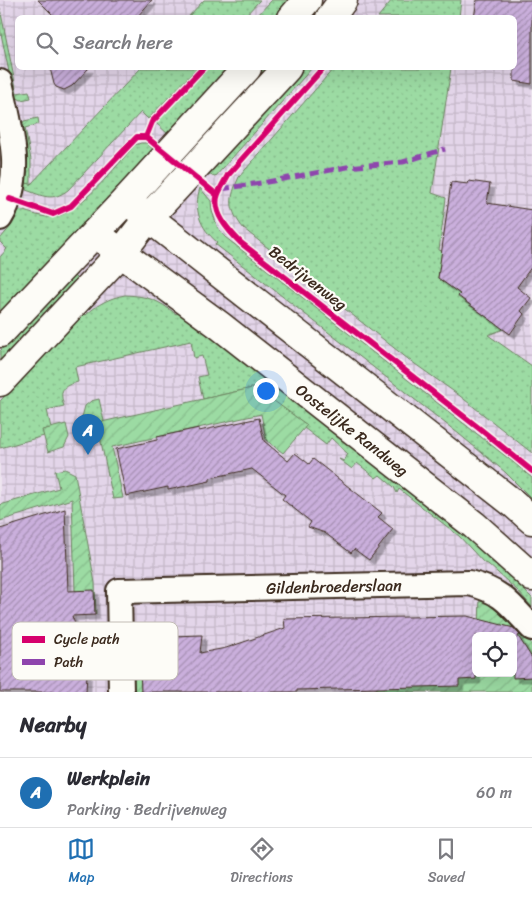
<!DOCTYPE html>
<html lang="en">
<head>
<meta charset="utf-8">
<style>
  body { margin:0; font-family:Sriracha,sans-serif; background:#f7f7f7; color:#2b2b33 }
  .controls { position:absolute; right:15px; bottom:15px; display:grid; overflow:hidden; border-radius:8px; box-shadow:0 5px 20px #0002 }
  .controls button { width:45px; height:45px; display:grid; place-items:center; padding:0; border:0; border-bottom:1px solid #e1e1e2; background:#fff; color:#2b2b33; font:25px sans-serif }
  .you { position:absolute; left:265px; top:390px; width:18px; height:18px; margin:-12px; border:4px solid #fff; border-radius:50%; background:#1a73e8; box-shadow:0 0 0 8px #1a73e833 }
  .badge { display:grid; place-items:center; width:32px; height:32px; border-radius:50%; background:#1f6fb2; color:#fff; font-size:16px; font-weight:700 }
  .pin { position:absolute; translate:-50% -41px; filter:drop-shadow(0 1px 2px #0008) }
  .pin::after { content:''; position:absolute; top:26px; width:18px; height:15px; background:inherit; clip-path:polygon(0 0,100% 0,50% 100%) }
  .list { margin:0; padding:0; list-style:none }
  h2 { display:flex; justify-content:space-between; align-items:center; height:65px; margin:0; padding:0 20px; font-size:21px }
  h2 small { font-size:16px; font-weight:400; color:#7c7c81 }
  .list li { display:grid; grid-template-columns:32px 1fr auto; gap:15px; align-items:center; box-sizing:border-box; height:70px; padding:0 20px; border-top:1px solid #e1e1e2 }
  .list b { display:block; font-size:19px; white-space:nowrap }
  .list p { margin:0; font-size:16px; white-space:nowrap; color:#7c7c81 }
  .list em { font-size:16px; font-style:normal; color:#7c7c81 }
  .icon { flex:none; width:28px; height:28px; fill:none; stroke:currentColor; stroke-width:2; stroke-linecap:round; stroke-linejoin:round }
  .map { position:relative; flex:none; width:532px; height:692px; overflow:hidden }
  .search { position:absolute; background:#fff; box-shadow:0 5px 20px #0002; left:15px; right:15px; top:15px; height:55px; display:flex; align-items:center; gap:12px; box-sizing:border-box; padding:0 18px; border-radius:8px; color:#7c7c81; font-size:19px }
  .sheet { height:135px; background:#fff }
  nav { display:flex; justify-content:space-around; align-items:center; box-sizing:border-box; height:70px; border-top:1px solid #e1e1e2; background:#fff; font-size:14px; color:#7c7c81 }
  nav a { display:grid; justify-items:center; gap:2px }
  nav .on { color:#1f6fb2 }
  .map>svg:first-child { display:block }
</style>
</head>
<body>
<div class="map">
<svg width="532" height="692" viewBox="0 0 532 692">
  <defs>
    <pattern id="industrial-grid" width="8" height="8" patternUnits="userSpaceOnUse" patternTransform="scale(1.25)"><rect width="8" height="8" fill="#e3d5e9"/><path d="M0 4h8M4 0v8" fill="none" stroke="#c4b7c7"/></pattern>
    <pattern id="grass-dots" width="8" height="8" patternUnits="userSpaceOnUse" patternTransform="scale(1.25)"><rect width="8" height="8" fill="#9cdba3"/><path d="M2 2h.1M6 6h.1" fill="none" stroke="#87bc8c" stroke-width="1.8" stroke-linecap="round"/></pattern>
    <pattern id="garden-furrows" width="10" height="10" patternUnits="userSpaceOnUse" patternTransform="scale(1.25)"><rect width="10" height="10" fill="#9cdba3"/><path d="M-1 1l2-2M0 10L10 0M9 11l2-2" fill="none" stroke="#87bc8c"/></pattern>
    <pattern id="building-hatch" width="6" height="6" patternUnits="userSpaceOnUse" patternTransform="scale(1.25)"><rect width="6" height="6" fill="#caafdc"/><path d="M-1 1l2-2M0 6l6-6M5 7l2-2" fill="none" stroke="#a58fb2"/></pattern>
    <filter id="shadow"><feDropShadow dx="4.5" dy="4.5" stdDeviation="0" flood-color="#0004"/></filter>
  </defs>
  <rect width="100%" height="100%" fill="#eee5ef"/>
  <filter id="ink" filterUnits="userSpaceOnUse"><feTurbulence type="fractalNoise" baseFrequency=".02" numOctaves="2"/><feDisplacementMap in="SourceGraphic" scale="10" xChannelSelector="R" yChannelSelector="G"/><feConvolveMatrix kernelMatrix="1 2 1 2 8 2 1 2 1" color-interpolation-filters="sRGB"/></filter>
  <g filter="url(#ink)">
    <path fill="url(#industrial-grid)" fill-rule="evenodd" d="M0,0h532v692h-532zM18,18h496v50h-496zM476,636h37v37h-37z"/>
    <g fill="url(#grass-dots)" stroke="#6c8260">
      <polygon points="204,0 260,0 244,17 188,17"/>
      <polygon points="272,0 295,0 280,17 255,18"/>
      <polygon points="392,0 461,0 459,17 378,17"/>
      <path d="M141,68h56l-49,51 -7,-7 -73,78c-16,12 -25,6 -42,0v-7l5,1z"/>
      <polygon points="208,68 233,68 169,135 156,123"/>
      <polygon points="263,68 278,68 192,158 184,151"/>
      <polygon points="297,68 312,68 215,177 205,173"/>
      <path d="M334,68h117l-19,125 14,5 -7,52 3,1 -4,27 22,16 -2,3 46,32 -16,6 44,31v87l-72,-57 -52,-37 -164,-130c-16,-20 -15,-30 -5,-52z"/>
      <path d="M141,143h5l8,7 -1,3 -153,162v-58l7,-8 -7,-7v-3l12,-14 8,-15c11,3 22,8 34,7 24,-2 65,-54 81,-72z"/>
      <path d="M200,188l11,13 1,10 5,15 8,11 288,225 19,16v21l-27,-27 -46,-38 -244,-190 2,-2c-17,-14 -24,-33 -17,-54z"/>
      <polygon points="74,276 78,280 0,365 0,351 63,284"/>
      <path d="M125,295c23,1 33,5 51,19l3,-2c59,45 119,90 177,136 61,48 122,95 176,150v9l-14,-16 -30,-27 -4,-1 -25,-27 -60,-47 -2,4 -3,-6 -14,-12 -4,3 -19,-15 -5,6 -13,-10 5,2 4,-7 -17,-16 -5,7 -22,-17 3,-3 -55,-37 -49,11 -5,-22 9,-2 -5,-19 -8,2 -3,-17 -116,26 3,15c-16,4 -19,8 -14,24l-17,4 4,18 -8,2 1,6 -44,12v-47l83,-88 3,2c12,-11 23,-17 39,-20z"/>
      <polygon points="99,399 104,421 97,423 96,418 81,421 85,406 91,401"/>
    </g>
    <g fill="url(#garden-furrows)" stroke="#6c8260" fill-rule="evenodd">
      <polygon points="0,8 17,93 29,91 31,98 21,100 14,96 0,29"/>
      <polygon points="38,118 39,124 25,128 31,160 31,184 26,183 26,157 20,128 24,121"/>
      <polygon points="252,388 259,390 307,425 283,453 266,440 261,414 112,447 123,498 113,499 97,423"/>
      <polygon points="66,424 69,437 64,447 48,452 42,430"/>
      <polygon points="65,469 75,474 95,583 96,615 75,590 72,499 0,521 0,505 59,488 55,471"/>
      <path d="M480,595l15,8 37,41v48h-156v-3l103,-59zM476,636h37v37h-37z"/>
      <polygon points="127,637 139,637 141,692 128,692"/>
    </g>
    <g fill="url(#building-hatch)" stroke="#3b2a1e" filter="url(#shadow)">
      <polygon points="38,0 152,0 136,18 56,18"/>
      <polygon points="477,0 532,0 532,84 514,81 514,18 474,18"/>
      <polygon points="50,68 89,68 72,86 64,90 56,87 54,84"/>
      <polygon points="469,181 490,184 487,203 532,210 532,266 517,287 531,298 521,311 524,314 510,334 458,296 460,294 438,278 451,182 468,184"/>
      <polygon points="259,418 264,441 288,461 295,453 309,464 313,459 382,513 378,517 393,529 369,560 354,549 351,553 325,533 308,527 311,522 282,499 285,495 252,469 210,478 210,481 168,490 168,487 126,496 116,449 157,440 157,437 199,428 199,431"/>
      <polygon points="65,509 68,591 94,590 95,615 72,616 85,651 87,674 86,692 0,692 0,529"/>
      <polygon points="467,616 514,628 520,635 518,636 532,658 532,677 513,678 513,636 476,636 476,679 459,680 459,686 297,690 297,692 141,692 139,637 202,635 200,653 226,648 285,628 284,619"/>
    </g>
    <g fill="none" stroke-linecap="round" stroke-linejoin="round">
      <g stroke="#3b2a1e" stroke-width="28">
        <g id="minor">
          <path d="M0,82c10,47 26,92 0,136"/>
          <path id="s1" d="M121,692l-2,-101 350,-8c33,8 41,21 63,45"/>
        </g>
      </g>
      <g stroke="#3b2a1e" stroke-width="31">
        <g id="secondary">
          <polyline points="292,18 307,0"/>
          <polyline points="330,18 343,0"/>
          <polyline points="126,200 247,68"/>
          <polyline points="95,233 121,253 148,218 287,68"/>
        </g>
      </g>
      <g stroke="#3b2a1e" stroke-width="31">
        <g id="primary">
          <polyline points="0,333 126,200 514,504 532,520"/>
          <path id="s2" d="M0,382l121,-129 98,72 255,200 58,52"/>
        </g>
      </g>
      <use href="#minor" stroke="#fdfcf7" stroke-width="24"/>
      <use href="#secondary" stroke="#fdfcf7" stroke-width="28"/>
      <use href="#primary" stroke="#fdfcf7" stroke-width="28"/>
      <polyline stroke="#8e44ad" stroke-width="5" stroke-dasharray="10 5" stroke-linecap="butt" points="221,189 267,182 347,167 403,162 445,149"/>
      <g stroke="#fdfcf7" stroke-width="9">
        <g id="cycleway">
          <path d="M323,68l-95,107c-3,6 -7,12 -10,19 -7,18 11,37 23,49l239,186 52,42"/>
          <polyline points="146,137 152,122 203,68"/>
          <polyline points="10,199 53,214 71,206 137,137 146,137 217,195"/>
        </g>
      </g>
      <use href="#cycleway" stroke="#d6006c" stroke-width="6"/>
    </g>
  </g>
  <g text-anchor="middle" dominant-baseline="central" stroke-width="4.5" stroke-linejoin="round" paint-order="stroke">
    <g font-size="16" fill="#3b2a1e" stroke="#fdfcf7">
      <text transform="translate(308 278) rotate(38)">Bedrijvenweg</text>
      <text stroke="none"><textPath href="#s2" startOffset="468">Oostelijke Randweg</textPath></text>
      <text stroke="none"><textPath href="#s1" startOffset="316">Gildenbroederslaan</textPath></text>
    </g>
  </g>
  <rect x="12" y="622" width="166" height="58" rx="8" fill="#fdfcf7" stroke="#c3bdb6" stroke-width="1"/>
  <rect x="22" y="636" width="23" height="7" fill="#d6006c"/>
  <rect x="22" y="659" width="23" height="6" fill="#8e44ad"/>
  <g font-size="14" fill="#3b2a1e">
    <text x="54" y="644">Cycle path</text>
    <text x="54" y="667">Path</text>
  </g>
</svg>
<div class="controls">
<button><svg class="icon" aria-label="locate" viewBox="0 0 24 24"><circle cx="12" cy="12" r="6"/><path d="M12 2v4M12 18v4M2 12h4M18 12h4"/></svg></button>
</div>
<div class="you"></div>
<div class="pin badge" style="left:88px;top:455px">A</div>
<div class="search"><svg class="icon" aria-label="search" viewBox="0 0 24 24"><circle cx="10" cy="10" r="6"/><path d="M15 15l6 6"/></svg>Search here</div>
</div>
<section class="sheet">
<h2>Nearby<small></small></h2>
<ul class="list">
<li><span class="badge">A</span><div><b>Werkplein</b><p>Parking · Bedrijvenweg</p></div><em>60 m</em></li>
</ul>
</section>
<nav>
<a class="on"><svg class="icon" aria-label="map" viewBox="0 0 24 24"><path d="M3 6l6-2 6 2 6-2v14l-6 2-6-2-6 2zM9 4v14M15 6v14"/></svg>Map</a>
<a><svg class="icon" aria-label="directions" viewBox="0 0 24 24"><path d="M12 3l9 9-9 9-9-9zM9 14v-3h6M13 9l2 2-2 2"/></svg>Directions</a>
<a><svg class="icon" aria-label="saved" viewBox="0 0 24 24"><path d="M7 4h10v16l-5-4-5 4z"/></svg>Saved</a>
</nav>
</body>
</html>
